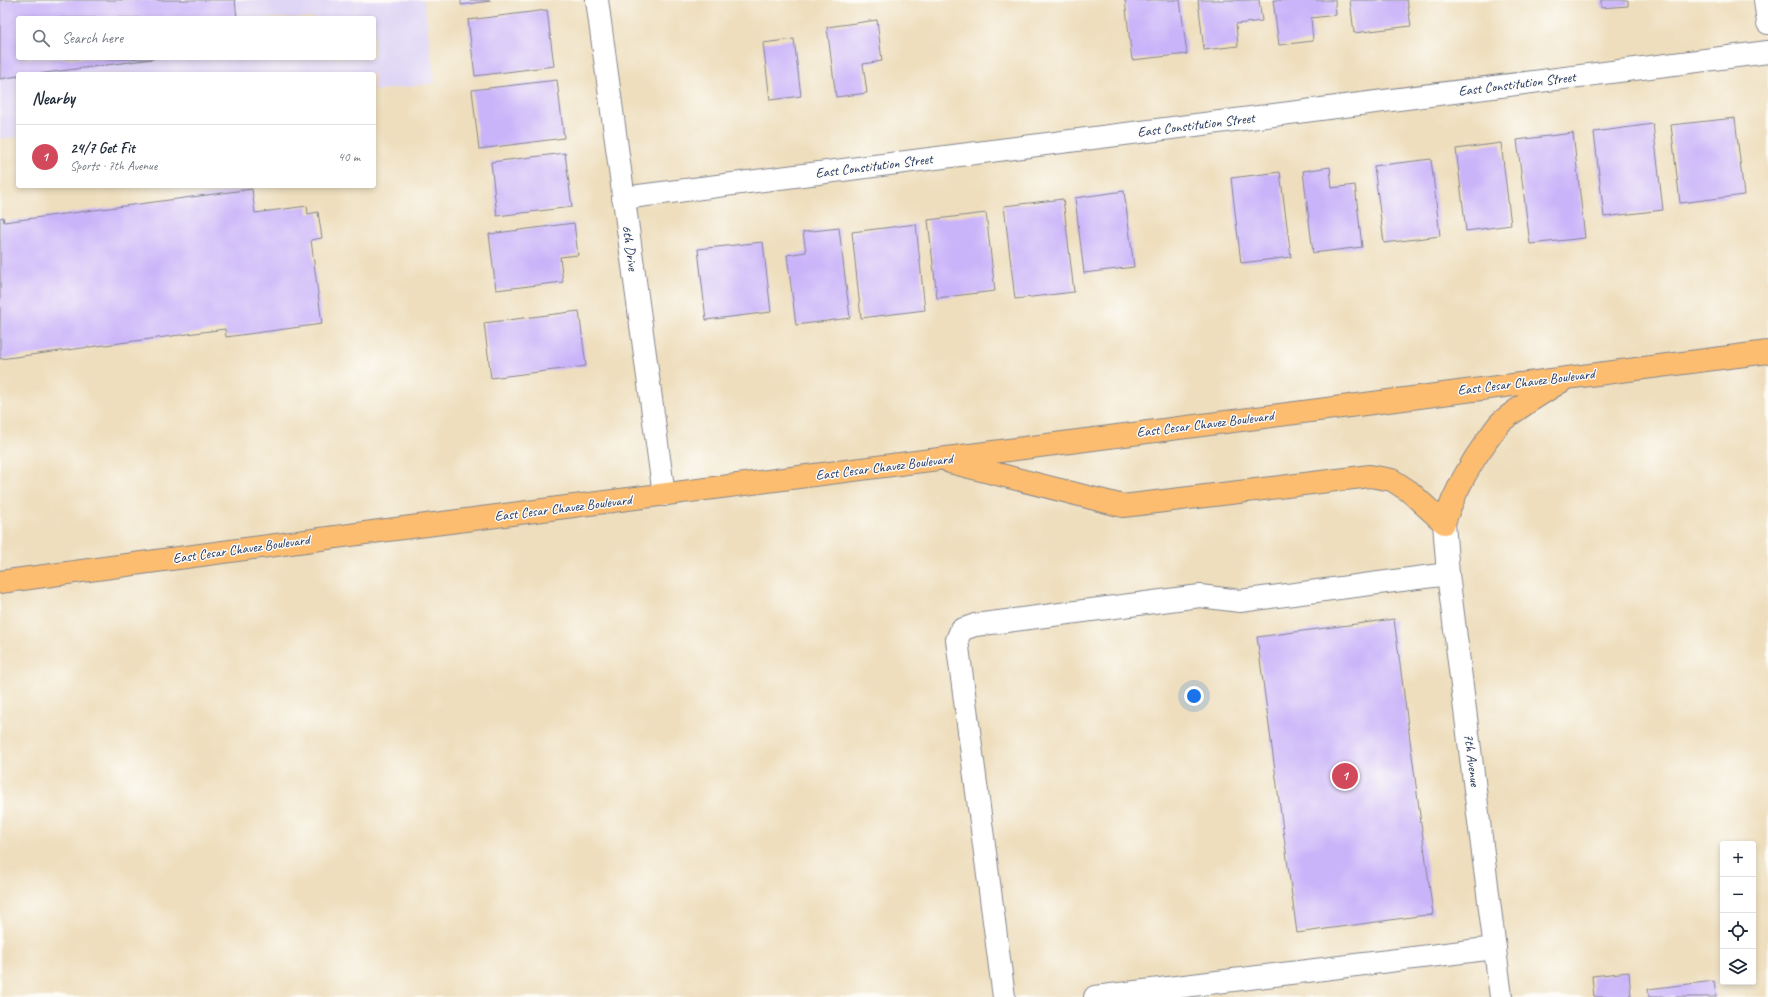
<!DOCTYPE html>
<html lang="en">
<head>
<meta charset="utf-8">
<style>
  body { margin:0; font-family:Caveat,sans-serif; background:#f6f6f7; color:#1f2937 }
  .controls { position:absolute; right:12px; bottom:12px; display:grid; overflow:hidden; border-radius:4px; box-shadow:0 2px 6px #0003 }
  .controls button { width:36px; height:36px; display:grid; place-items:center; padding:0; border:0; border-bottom:1px solid #e0e1e3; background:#fff; color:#1f2937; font:20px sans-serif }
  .you { position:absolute; left:1194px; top:696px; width:14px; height:14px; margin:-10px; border:3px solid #fff; border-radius:50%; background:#1a73e8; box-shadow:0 0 0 6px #1a73e833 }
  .badge { display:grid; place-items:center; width:26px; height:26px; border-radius:50%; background:#d1495b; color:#fff; font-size:13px; font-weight:700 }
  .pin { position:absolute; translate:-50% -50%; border:2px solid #fff; box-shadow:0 1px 4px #0006 }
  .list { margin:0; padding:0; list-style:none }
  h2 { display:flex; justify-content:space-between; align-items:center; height:52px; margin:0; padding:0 16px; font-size:17px }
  h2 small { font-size:13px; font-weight:400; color:#747a83 }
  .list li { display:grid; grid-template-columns:26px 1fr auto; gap:12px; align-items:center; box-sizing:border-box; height:64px; padding:0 16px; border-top:1px solid #e0e1e3 }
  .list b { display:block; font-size:15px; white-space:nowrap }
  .list p { margin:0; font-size:13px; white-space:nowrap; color:#747a83 }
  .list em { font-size:13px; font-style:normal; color:#747a83 }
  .icon { flex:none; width:22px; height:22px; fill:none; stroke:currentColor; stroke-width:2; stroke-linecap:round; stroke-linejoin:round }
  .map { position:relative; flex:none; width:1768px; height:997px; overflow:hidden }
  .search { position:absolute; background:#fff; box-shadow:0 2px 6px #0003; left:16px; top:16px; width:360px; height:44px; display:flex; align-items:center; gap:10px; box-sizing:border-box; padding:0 14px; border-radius:4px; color:#747a83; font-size:15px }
  .panel { position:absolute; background:#fff; box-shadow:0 2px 6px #0003; left:16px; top:72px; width:360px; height:116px; border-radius:4px }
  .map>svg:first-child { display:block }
</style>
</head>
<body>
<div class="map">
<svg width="1768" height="997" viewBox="0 0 1768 997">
  <rect width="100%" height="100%" fill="#fdfcf7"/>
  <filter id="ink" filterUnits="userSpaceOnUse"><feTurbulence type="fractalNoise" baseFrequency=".025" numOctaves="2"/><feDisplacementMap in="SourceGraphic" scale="8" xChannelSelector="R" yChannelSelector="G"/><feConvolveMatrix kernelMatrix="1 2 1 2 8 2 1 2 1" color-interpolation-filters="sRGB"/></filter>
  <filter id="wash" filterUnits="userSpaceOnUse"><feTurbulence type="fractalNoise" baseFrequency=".012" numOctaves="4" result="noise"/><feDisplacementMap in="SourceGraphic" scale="16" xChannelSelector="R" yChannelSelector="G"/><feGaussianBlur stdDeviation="0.9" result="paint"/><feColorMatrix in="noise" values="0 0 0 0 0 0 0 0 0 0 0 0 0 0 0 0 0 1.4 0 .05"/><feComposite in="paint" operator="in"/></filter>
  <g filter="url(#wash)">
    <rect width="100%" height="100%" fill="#eedebd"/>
    <path fill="#dfd5f5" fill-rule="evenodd" d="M0,0h424l11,83 -61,8v-17h-356v63l-18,2zM18,18h356v40h-356z"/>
    <g id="blocks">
      <g fill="#cab4f9">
        <polygon points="0,0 235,0 237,18 18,18 18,58 153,59 37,74 18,74 18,76 0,79"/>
        <polygon points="461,0 490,0 490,1 461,5"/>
        <polygon points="1125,0 1180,0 1187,54 1132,60"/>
        <polygon points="1198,0 1259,0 1262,21 1236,24 1238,46 1204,50"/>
        <polygon points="1273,0 1335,0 1336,15 1311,18 1313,41 1279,45"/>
        <polygon points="1350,0 1407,0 1411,26 1354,33"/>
        <polygon points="1601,0 1628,0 1628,6 1601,8"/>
        <polygon points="547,10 554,66 475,76 468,20"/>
        <polygon points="877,20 882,61 863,64 867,93 836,97 827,27"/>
        <polygon points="794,39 801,96 770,100 763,43"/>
        <polygon points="557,80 564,138 479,149 472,90"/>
        <polygon points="1735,118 1744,195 1680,203 1671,125"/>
        <polygon points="1653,124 1663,210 1604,217 1594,132"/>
        <polygon points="1573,133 1585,238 1530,244 1517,140"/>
        <polygon points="1501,143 1511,225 1466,231 1456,149"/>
        <polygon points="565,153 572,207 497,216 491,162"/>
        <polygon points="1431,159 1440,236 1384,243 1374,166"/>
        <polygon points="1330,167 1332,188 1355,185 1362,247 1313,253 1303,171"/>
        <polygon points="1280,172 1291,257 1241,263 1231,178"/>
        <polygon points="252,189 255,213 307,206 308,214 318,212 322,238 311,240 322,324 226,337 225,329 0,359 0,218 3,217 4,222"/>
        <polygon points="1124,191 1134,267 1084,273 1075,198"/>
        <polygon points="1063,199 1074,292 1015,299 1004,206"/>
        <polygon points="986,213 995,291 937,298 928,220"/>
        <polygon points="574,223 578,255 560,257 563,282 496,290 489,234"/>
        <polygon points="916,224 925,310 861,318 852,232"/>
        <polygon points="839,228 850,318 796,325 787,255 806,252 803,232"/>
        <polygon points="763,242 771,312 706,320 698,249"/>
        <polygon points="579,311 586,366 491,378 484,323"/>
        <polygon points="1394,619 1433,914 1297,933 1257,637"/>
        <polygon points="1629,972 1631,997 1594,997 1592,976"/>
        <polygon points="1714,981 1716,997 1649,997 1648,989"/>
      </g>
    </g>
  </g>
  <g filter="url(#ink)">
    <use href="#blocks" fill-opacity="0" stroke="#84868e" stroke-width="1"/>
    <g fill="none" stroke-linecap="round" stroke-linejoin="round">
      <g stroke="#84868e" stroke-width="24">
        <g id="minor">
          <polyline points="597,0 664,495"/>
          <polyline points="1765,0 1768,23"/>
          <polyline points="623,198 1768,52"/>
          <polyline points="1444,523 1448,574 1501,997"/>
          <polyline points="1004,997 957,640 961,630 975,625 1200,596 1240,601 1448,574"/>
          <polyline points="1095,997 1495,948"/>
        </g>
      </g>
      <g stroke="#84868e" stroke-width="24">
        <g id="highway">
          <path d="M950,462l173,44 247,-30 22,4 17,11 35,32c10,-30 25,-58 44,-84 4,-5 8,-12 13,-17 19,-16 40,-28 61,-41"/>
          <polyline points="0,582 380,531 1768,352"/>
        </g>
      </g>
      <use href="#minor" stroke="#fff" stroke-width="22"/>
      <use href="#highway" stroke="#fcbd6f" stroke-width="22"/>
    </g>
  </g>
  <g text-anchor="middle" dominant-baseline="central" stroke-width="3" stroke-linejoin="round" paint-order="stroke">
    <g font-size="14" fill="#1b2f5e" stroke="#fdfcf7">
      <text transform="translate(1517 84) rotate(-7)">East Constitution Street</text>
      <text transform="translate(1196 125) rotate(-7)">East Constitution Street</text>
      <text transform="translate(874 166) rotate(-7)">East Constitution Street</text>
      <text transform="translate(630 248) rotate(82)">6th Drive</text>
      <text transform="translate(1526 382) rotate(-7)">East Cesar Chavez Boulevard</text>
      <text transform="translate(1205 424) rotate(-7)">East Cesar Chavez Boulevard</text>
      <text transform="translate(884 467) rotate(-7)">East Cesar Chavez Boulevard</text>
      <text transform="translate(563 508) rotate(-7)">East Cesar Chavez Boulevard</text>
      <text transform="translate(241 549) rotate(-8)">East Cesar Chavez Boulevard</text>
      <text transform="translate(1472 760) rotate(83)">7th Avenue</text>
    </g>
  </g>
</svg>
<div class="controls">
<button>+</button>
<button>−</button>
<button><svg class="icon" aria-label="locate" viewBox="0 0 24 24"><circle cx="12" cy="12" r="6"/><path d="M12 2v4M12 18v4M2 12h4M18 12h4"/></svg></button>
<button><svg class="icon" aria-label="layers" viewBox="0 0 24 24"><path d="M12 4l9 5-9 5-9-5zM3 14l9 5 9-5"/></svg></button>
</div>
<div class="you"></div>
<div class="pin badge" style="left:1345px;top:776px">1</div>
<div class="search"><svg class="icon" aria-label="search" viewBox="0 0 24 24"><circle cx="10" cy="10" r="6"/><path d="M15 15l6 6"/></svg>Search here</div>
<section class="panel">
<h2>Nearby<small></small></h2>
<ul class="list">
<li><span class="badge">1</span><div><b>24/7 Get Fit</b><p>Sports · 7th Avenue</p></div><em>40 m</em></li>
</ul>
</section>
</div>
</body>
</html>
